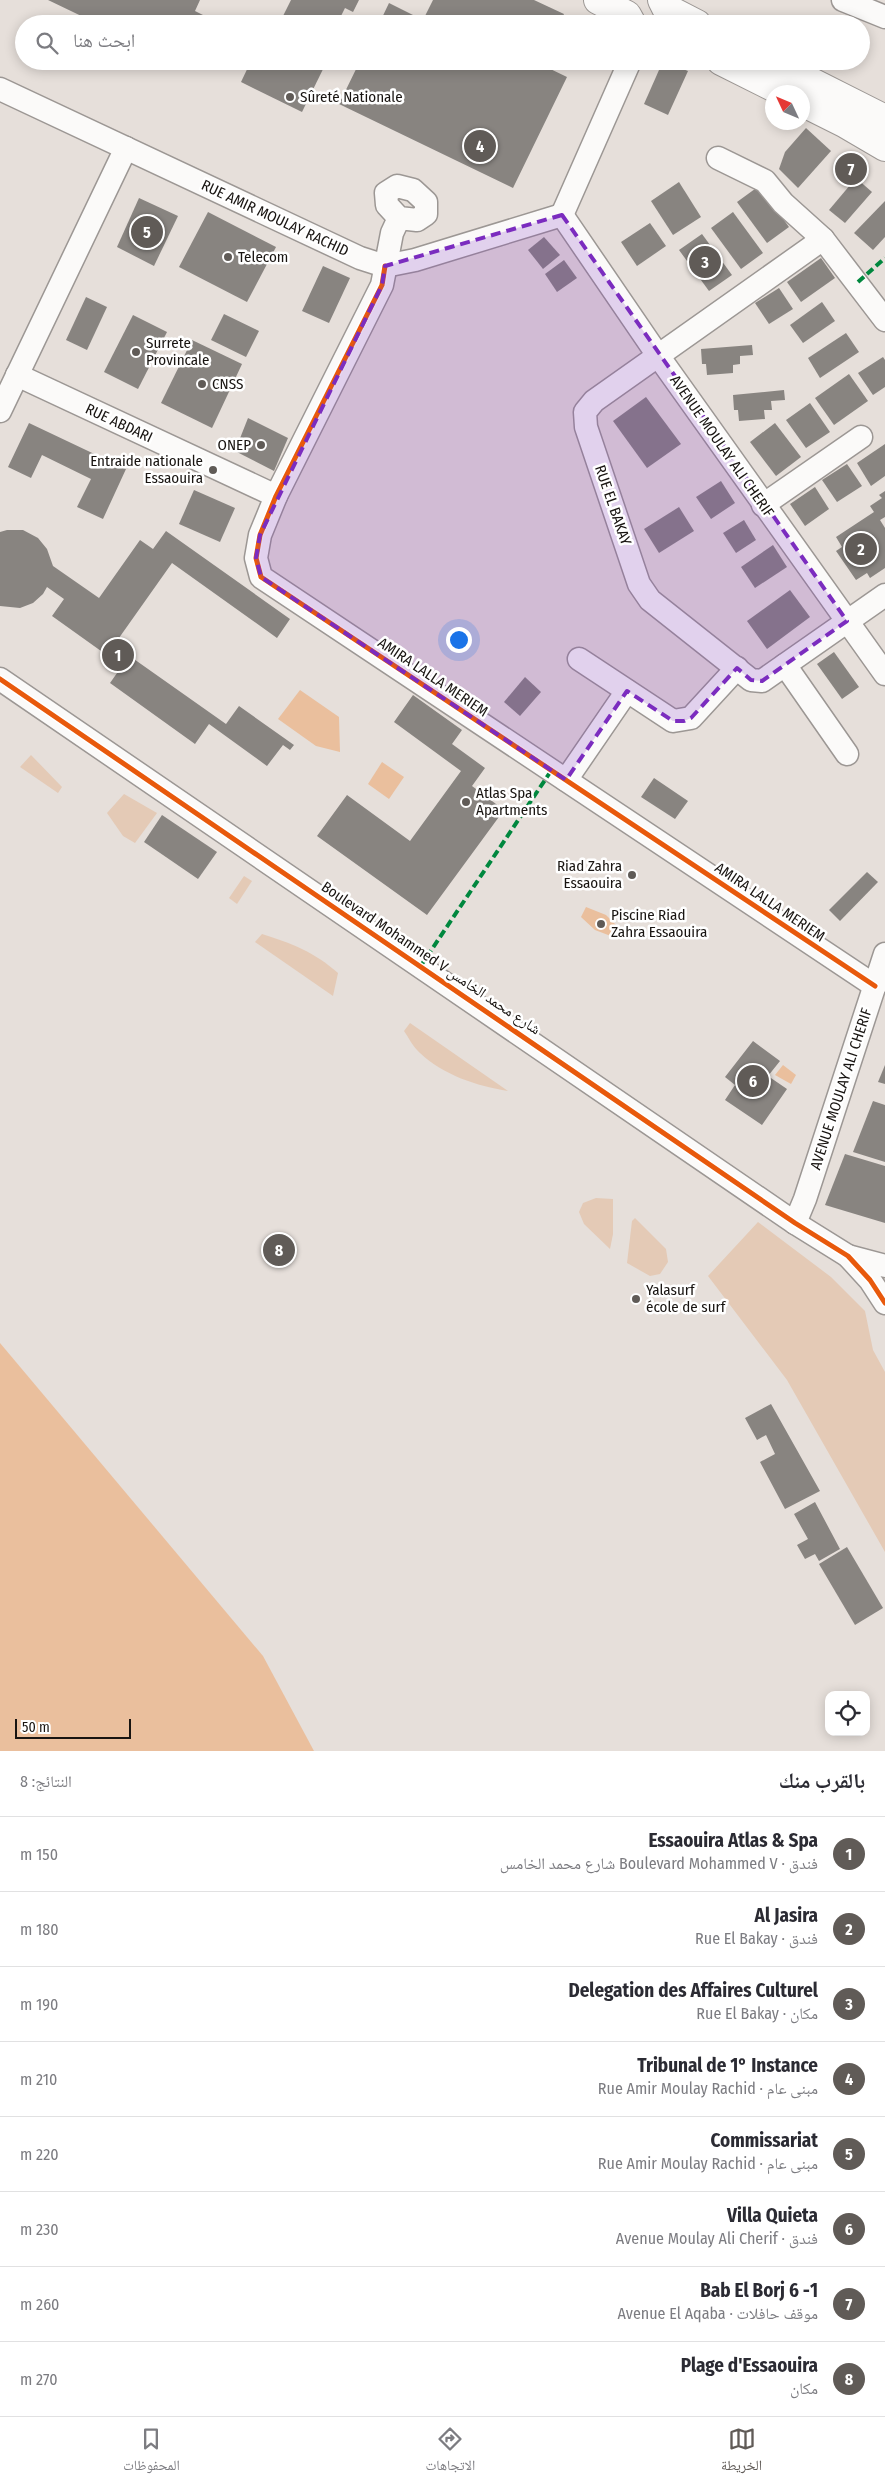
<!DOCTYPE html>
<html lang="ar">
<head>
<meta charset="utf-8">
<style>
  body { margin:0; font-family:"Fira Sans Condensed","Noto Naskh Arabic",sans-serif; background:#f2f2f3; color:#2b2b33; direction:rtl }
  .controls { position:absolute; right:15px; bottom:15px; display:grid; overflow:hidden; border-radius:10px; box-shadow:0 2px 12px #0003 }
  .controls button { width:45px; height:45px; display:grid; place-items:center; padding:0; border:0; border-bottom:1px solid #e1e1e2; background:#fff; color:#2b2b33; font:25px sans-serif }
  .compass { position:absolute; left:765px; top:85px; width:45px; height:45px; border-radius:50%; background:#fff; box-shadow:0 2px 12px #0003; rotate:314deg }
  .scale { position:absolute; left:15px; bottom:12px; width:116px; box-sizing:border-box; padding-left:5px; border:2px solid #181411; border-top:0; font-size:14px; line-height:18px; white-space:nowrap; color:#181411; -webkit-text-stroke:4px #fff; paint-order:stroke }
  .you { position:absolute; left:458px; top:639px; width:18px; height:18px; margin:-12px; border:4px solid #fff; border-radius:50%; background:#1a73e8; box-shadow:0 0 0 8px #1a73e833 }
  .badge { display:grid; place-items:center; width:32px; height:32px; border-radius:50%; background:#605b57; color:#fff; font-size:16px; font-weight:700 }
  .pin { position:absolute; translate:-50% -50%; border:2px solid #fff; box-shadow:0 1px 5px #0006 }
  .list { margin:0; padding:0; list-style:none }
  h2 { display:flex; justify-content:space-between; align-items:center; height:65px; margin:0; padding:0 20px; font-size:21px }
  h2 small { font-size:16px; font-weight:400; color:#7c7c81 }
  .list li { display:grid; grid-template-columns:32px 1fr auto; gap:15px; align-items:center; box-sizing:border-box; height:75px; padding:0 20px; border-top:1px solid #e1e1e2 }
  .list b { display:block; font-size:19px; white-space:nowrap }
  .list p { margin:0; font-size:16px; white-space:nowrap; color:#7c7c81 }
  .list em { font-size:16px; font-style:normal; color:#7c7c81 }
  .icon { flex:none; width:28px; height:28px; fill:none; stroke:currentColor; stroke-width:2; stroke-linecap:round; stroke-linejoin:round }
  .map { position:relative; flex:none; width:885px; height:1751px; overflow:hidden; direction:ltr }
  .search { position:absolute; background:#fff; box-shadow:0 2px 12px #0003; left:15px; right:15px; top:15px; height:55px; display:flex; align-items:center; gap:12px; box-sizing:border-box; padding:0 18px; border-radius:28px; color:#7c7c81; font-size:19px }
  .sheet { height:665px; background:#fff }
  nav { display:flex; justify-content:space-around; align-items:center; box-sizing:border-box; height:70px; border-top:1px solid #e1e1e2; background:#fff; font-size:14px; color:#7c7c81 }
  nav a { display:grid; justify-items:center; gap:2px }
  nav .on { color:#605b57 }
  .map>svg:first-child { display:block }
</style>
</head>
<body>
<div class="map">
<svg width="885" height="1751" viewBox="0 0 885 1751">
  <rect width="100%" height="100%" fill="#e6dfda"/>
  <g fill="#e4cab6">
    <polygon points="31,755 62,787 58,793 20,767"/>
    <polygon points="124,794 157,813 135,843 123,836 107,813"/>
    <polygon points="244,876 252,881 237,904 229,898"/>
    <path d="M262,934c29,9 52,18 76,39l-5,23 -78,-54z"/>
    <path d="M410,1023l98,68c-31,-5 -65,-16 -88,-38 -7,-6 -11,-15 -16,-22z"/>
    <polygon points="596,1198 613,1199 613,1234 610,1249 584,1224 579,1212 583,1203"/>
    <polygon points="635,1218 666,1249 668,1262 660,1274 650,1276 627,1263 632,1221"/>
    <polygon points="758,1222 831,1277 865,1311 873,1350 885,1372 885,1552 787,1380 708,1276"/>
  </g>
  <g fill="#eabf9d">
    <polygon points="300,690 339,717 340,752 316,746 278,719"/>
    <polygon points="382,762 404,777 389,799 368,784"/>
    <polygon points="586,907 606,915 621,930 616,938 595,930 581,917"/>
    <polygon points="783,1065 796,1075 791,1084 775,1075"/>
    <polygon points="0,1343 263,1656 314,1751 0,1751"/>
  </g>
  <g fill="#888480">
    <polygon points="48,0 200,0 195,11 221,24 98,24"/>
    <polygon points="291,0 359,0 353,12 345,8 337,24 279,24"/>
    <polygon points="433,0 534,0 564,14 560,24 379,24 389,3 423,20"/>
    <polygon points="251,61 327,61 302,112 241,82"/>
    <polygon points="360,61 541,61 540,64 567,77 513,188 339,104"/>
    <polygon points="663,61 688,71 668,115 644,104"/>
    <polygon points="806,128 831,151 798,188 779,169 785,152"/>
    <polygon points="856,178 872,192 845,223 829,210"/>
    <polygon points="679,182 701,217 673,235 651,201"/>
    <polygon points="759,186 789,227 767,243 737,202"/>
    <polygon points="139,198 178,216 154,266 117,247"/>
    <polygon points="885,201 885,237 873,250 854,233"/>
    <polygon points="208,212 276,247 247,302 179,267"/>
    <polygon points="733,212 763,253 741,269 711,228"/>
    <polygon points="650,223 666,246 637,266 621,242"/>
    <polygon points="702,234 732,275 709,291 679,250"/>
    <polygon points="544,237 560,255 543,269 528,250"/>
    <polygon points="821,258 835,278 801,302 787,282"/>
    <polygon points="564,260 577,278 557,292 545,274"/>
    <polygon points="323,266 350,278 329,323 302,311"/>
    <polygon points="779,288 793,309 769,324 755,303"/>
    <polygon points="86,297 107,307 87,350 66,340"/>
    <polygon points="822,302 835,321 803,343 790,325"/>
    <polygon points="224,314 259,331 246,357 211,340"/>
    <polygon points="133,315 167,332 138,389 104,372"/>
    <polygon points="846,333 859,352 820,378 808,358"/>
    <polygon points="192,340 242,364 212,428 161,403"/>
    <polygon points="752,345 753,355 740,356 740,364 733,365 733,373 707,375 706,364 702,364 701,349"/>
    <polygon points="883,357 885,360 885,387 873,395 858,373"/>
    <polygon points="849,374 868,401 834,425 815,398"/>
    <polygon points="784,390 785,400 771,401 772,410 764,410 765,419 739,421 738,410 734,410 733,395"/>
    <polygon points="646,397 681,444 647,468 613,421"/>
    <polygon points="810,403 830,432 806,448 786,420"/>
    <polygon points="248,418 288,438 274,471 235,451"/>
    <polygon points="29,423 126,469 103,519 77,507 91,479 42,455 31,478 8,467"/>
    <polygon points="775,423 801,457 776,476 750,442"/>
    <polygon points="885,444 885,476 871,486 857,463"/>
    <polygon points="847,464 862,486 837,502 822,480"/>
    <polygon points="721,481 735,503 711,519 696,497"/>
    <polygon points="815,487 829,509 805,526 790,504"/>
    <polygon points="194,490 235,508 220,542 179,524"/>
    <polygon points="885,491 885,517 880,520 885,528 885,568 870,578 867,573 856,580 836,551 842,547 836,537 874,512 870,506 882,498 879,495"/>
    <polygon points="679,507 694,531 659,553 644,529"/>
    <polygon points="744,520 756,540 736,553 723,533"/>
    <polygon points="7,530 23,530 38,538 47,549 53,566 99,598 140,540 153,549 166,531 290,619 277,638 172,563 114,645 226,724 239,706 294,745 290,750 283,745 267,766 209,724 195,744 110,683 122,666 52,616 64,599 47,587 43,594 33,603 20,608 0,606 0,532"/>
    <polygon points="773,545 787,567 755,588 741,567"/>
    <polygon points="790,590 810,617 767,649 747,621"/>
    <polygon points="834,652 859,687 842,699 817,664"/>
    <polygon points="525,677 541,692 520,716 504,702"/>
    <polygon points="413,695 462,730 452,744 485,768 472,786 504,810 427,915 317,836 347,795 410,841 461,771 394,722"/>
    <polygon points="654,778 688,801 675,819 641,797"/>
    <polygon points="162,815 217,852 198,879 144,842"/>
    <polygon points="867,872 878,882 840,921 829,910"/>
    <polygon points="753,1041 780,1061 768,1076 787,1089 762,1125 725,1100 735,1085 725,1077"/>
    <polygon points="885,1065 885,1084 878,1082"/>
    <polygon points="873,1101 885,1105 885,1162 853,1152"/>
    <polygon points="845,1154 885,1166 885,1223 825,1205"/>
    <polygon points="771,1404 820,1491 785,1509 760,1462 775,1454 766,1435 757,1440 745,1418"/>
    <polygon points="815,1502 840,1549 819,1561 815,1554 805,1559 797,1545 808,1539 794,1514"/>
    <polygon points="847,1547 883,1608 855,1625 819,1564"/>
  </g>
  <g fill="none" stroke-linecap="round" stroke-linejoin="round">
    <g stroke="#9c9794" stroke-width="25">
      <g id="minor">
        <polyline points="843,0 885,17"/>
        <polyline points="0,89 360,258 385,266 415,260 562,215"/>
        <polyline points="718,158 765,181 783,203 823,239 885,320"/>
        <polyline points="562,215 659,357 885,674"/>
        <polyline points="562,215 630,61"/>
        <polyline points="399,218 387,205 386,193 397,186 413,190 426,202 426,214 417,220 399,218 392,233 382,285 276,496 260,535 256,558 261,577 875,986"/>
        <polyline points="823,239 594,401 585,412 586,427 639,584 650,600 751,680 762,681 885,595"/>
        <polyline points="17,375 276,496"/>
        <polyline points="0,411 126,148"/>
        <polyline points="763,505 861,437"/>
        <polyline points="579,659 673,721 691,718 737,668"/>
        <polyline points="785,665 847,754"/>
        <polyline points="0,679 795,1223 848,1256 870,1280 885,1303"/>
        <polyline points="566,780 627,691"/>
        <polyline points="795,1223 805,1199 885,954"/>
        <polyline points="848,1256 885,1266"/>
      </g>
    </g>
    <g stroke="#9c9794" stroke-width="30">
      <g id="major">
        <polyline points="598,0 627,15 632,24"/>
        <polyline points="662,0 666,8 697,24"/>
        <polyline points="721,61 783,92"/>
        <polyline points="770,61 885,119"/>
        <polyline points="802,102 844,123 885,147"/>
      </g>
    </g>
    <use href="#minor" stroke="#fbfaf9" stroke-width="22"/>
    <use href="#major" stroke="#fbfaf9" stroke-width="28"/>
    <g stroke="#00873e" stroke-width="4" stroke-dasharray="8 4" stroke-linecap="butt">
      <polyline points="858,282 885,258"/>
      <polyline points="420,967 551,771"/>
    </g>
    <g stroke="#fff" stroke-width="8">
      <g id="cycleway">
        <polyline points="385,266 382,285 276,496 260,535 256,558 261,577 875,986"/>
        <polyline points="0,679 795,1223 848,1256 870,1280 885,1303"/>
      </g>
    </g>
    <use href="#cycleway" stroke="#e8590c" stroke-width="5"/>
  </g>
  <path fill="#7b2cbf" fill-opacity="0.2" stroke="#7b2cbf" stroke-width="4" stroke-dasharray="10 6" stroke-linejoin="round" d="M562,215l285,406 -85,60 -11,-1 -14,-12 -46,50 -7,3h-11l-46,-30 -61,89 -305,-203 -5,-19 4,-23 122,-250 3,-19z"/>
  <g fill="#605b57" stroke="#fff" stroke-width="2">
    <circle cx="290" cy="97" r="5"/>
    <circle cx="228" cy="257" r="5"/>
    <circle cx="136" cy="352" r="5"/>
    <circle cx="202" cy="384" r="5"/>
    <circle cx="261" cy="445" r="5"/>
    <circle cx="213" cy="470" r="5"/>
    <circle cx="466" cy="802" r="5"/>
    <circle cx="632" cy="875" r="5"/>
    <circle cx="601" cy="924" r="5"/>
    <circle cx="636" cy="1299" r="5"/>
  </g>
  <g text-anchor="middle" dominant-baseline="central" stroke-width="5" stroke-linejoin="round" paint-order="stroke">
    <g font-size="15" fill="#181411" stroke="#fff" text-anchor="start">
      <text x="300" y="97">Sûreté Nationale</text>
      <text x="238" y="257">Telecom</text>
      <text x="146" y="343">Surrete<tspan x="146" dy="17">Provincale</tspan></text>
      <text x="212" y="384">CNSS</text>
      <text x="251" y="445" text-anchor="end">ONEP</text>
      <text x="203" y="461" text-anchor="end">Entraide nationale<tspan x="203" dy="17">Essaouira</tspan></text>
      <text x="476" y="793">Atlas Spa<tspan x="476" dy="17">Apartments</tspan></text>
      <text x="622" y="866" text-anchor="end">Riad Zahra<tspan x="622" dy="17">Essaouira</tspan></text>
      <text x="611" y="915">Piscine Riad<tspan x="611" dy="17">Zahra Essaouira</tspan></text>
      <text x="646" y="1290">Yalasurf<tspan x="646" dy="17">école de surf</tspan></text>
    </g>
    <g font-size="15" fill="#181411" stroke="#fff">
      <text transform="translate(275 218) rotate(25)">RUE AMIR MOULAY RACHID</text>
      <text transform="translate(119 423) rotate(25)">RUE ABDARI</text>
      <text transform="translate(722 446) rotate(55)">AVENUE MOULAY ALI CHERIF</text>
      <text transform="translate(613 505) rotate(71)">RUE EL BAKAY</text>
      <text transform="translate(433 677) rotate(34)">AMIRA LALLA MERIEM</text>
      <text transform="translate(770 902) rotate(34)">AMIRA LALLA MERIEM</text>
      <text transform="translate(431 958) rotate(34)">Boulevard Mohammed V شارع محمد الخامس</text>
      <text transform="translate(841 1089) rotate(-72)">AVENUE MOULAY ALI CHERIF</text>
    </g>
  </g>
</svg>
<div class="controls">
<button><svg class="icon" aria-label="locate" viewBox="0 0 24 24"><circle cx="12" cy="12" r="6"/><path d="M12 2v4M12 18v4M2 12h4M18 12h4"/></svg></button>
</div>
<svg class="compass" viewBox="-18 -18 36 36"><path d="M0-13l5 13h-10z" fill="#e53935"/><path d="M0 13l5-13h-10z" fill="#7c7c81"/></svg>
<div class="scale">50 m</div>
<div class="you"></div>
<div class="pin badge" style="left:118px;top:655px">1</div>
<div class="pin badge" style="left:861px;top:549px">2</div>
<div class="pin badge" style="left:705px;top:262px">3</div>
<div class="pin badge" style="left:480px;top:146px">4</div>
<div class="pin badge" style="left:147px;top:232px">5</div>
<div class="pin badge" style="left:753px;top:1081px">6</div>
<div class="pin badge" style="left:851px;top:169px">7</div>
<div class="pin badge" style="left:279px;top:1250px">8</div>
<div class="search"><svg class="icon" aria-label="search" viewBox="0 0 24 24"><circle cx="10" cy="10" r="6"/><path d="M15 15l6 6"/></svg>ابحث هنا</div>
</div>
<section class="sheet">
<h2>بالقرب منك<small>النتائج: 8</small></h2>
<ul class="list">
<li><span class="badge">1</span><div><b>Essaouira Atlas &amp; Spa</b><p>فندق · Boulevard Mohammed V شارع محمد الخامس</p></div><em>150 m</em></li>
<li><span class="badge">2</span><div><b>Al Jasira</b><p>فندق · Rue El Bakay</p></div><em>180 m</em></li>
<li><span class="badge">3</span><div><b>Delegation des Affaires Culturel</b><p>مكان · Rue El Bakay</p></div><em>190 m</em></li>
<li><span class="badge">4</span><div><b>Tribunal de 1° Instance</b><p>مبنى عام · Rue Amir Moulay Rachid</p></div><em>210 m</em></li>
<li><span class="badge">5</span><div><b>Commissariat</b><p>مبنى عام · Rue Amir Moulay Rachid</p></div><em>220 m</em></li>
<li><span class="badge">6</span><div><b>Villa Quieta</b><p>فندق · Avenue Moulay Ali Cherif</p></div><em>230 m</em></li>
<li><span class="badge">7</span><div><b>1- 6 Bab El Borj</b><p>موقف حافلات · Avenue El Aqaba</p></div><em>260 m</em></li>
<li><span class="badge">8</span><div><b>Plage d'Essaouira</b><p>مكان</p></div><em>270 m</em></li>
</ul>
</section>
<nav>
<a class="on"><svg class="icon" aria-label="map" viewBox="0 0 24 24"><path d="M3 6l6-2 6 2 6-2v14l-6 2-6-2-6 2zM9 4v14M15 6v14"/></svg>الخريطة</a>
<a><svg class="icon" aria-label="directions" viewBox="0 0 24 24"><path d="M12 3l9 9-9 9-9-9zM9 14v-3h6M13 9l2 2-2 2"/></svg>الاتجاهات</a>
<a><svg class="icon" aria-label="saved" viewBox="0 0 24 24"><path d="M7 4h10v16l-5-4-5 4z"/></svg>المحفوظات</a>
</nav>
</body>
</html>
